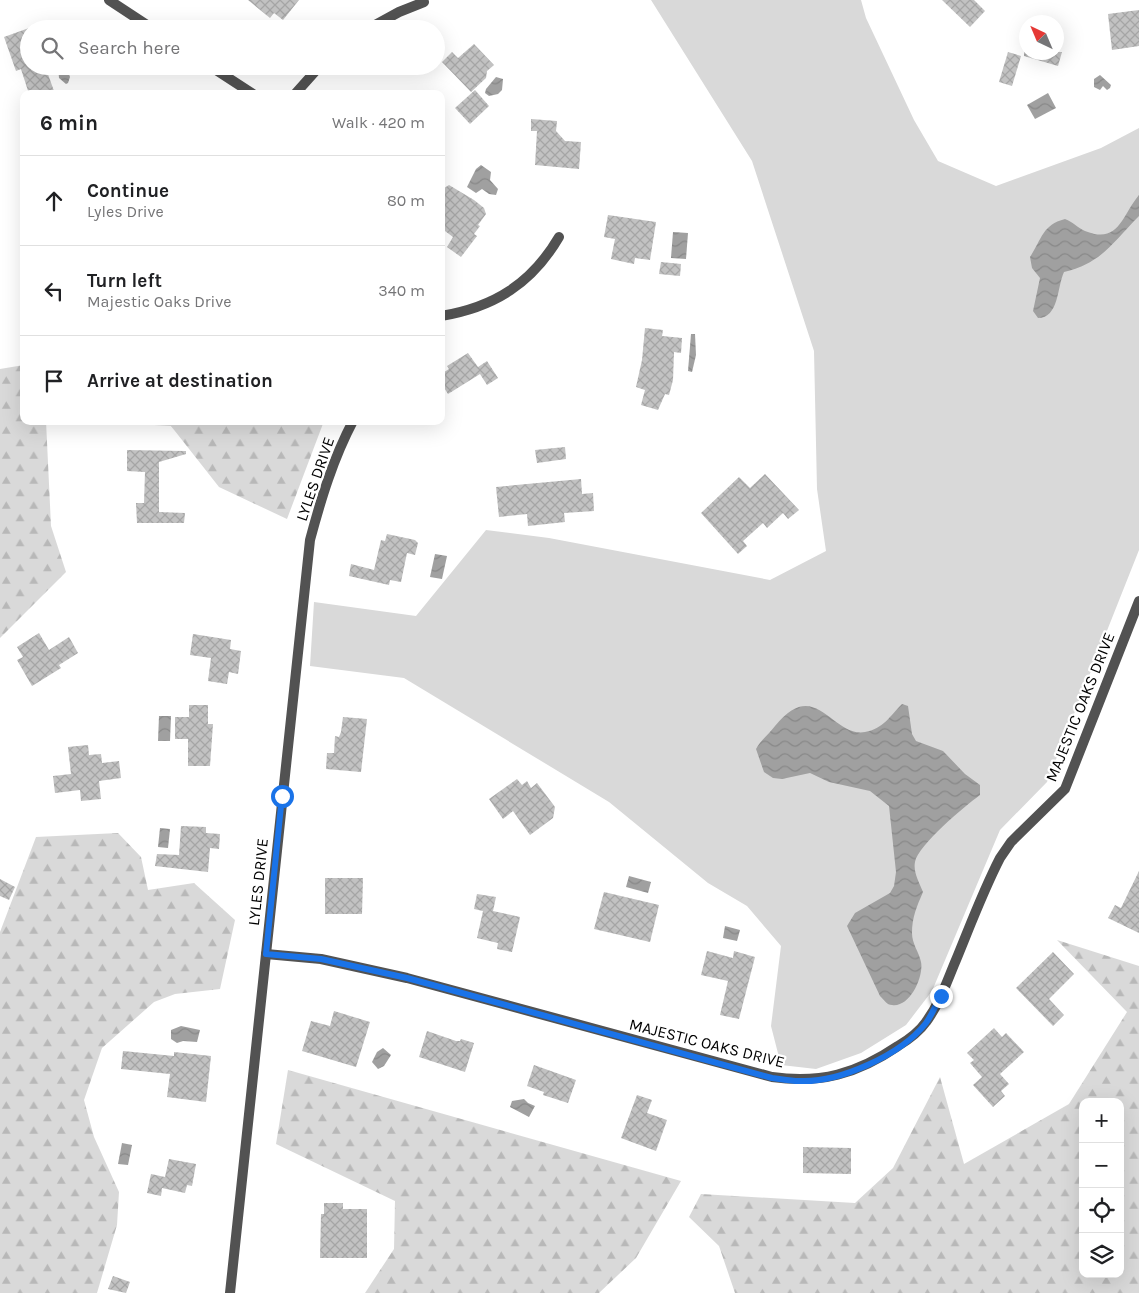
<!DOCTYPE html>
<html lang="en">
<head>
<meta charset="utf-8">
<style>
  body { margin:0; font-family:Karla,sans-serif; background:#f2f2f2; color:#202124 }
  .controls { position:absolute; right:15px; bottom:15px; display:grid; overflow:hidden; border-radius:10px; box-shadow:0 5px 20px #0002 }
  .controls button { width:45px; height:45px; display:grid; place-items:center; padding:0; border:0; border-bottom:1px solid #e0e0e0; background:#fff; color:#202124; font:25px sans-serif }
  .compass { position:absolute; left:1019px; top:15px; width:45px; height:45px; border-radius:50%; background:#fff; box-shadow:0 5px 20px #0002; rotate:316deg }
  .stop { position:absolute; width:15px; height:15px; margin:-11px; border:4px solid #1a73e8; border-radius:50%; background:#fff }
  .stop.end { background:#1a73e8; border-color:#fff; box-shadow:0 1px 5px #0008 }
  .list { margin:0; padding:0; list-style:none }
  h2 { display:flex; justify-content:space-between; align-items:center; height:65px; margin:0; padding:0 20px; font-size:21px }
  h2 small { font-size:16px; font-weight:400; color:#757577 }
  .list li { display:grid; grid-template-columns:32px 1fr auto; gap:15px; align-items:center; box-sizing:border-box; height:90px; padding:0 20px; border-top:1px solid #e0e0e0 }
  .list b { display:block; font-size:19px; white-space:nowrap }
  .list p { margin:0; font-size:16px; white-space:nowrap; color:#757577 }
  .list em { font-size:16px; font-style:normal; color:#757577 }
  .icon { flex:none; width:28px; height:28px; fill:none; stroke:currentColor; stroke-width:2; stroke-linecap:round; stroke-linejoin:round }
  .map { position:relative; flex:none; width:1139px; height:1293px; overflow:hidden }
  .search { position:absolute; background:#fff; box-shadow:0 5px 20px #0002; left:20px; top:20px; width:425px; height:55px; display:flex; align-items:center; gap:12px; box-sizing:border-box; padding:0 18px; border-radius:28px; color:#757577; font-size:19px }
  .panel { position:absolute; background:#fff; box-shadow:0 5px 20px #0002; left:20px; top:90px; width:425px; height:335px; border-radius:10px }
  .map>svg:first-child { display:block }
</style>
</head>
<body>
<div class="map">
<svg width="1139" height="1293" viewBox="0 0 1139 1293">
  <defs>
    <pattern id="forest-firs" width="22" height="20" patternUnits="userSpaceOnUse" patternTransform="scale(1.25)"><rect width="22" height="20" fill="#d9d9d9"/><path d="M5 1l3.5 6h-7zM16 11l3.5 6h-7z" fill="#b8b8b8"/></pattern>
    <pattern id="water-waves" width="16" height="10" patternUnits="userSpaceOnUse" patternTransform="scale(1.25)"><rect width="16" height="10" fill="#a0a0a0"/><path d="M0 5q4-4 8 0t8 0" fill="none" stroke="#888"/></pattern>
    <pattern id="building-cross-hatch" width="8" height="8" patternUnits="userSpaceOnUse" patternTransform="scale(1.25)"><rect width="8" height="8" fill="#c2c2c2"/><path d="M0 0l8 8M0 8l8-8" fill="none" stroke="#a5a5a5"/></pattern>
  </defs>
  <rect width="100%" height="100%" fill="#fff"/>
  <polygon fill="#d9d9d9" points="651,0 861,0 866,18 914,120 938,161 996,186 1101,148 1139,128 1139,550 1047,782 1000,830 932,991 906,1025 861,1053 816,1069 781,1065 771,1026 781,946 747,906 708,883 609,802 404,678 310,666 314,602 416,616 486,530 549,538 770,580 826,551 817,489 814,351 752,161"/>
  <g fill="url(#forest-firs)" fill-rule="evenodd">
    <polygon points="24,365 24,421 46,421 51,526 66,572 0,638 0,369"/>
    <polygon points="87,421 324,421 287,519 219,487 171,426"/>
    <polygon points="118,833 141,857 148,890 194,883 235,920 220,989 175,994 154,1002 102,1048 84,1100 94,1137 119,1192 117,1225 97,1293 0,1293 0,932 36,837"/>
    <path d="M1057,940l82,26v327h-404l-16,-47 -30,-29 12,-23 154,9 38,-35 47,-91 24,87 105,-60 58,-92zM1083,1102h37v172h-37z"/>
    <polygon points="288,1070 681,1181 636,1258 599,1293 365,1293 394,1249 395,1201 276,1144"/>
  </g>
  <g fill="url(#water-waves)">
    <polygon points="58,66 71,66 68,71 70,77 68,83 66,84 59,78"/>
    <polygon points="1100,75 1111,85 1110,88 1107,90 1103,86 1100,90 1094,87 1094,79"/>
    <polygon points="496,77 503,79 502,90 498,94 489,96 485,93 486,89"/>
    <polygon points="1048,93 1056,108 1035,119 1027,105"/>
    <polygon points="481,165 491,172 490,180 498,189 496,195 489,194 482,189 476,193 467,187 476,169"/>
    <path d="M1139,195v21c-26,26 -37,47 -75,56 -7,15 -5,46 -26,46l-5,-7 7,-33 -8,-10 -2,-11c12,-18 12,-32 35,-38 8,3 13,9 20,12 34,14 37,-16 54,-36z"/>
    <polygon points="673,232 688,233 686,259 671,258"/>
    <polygon points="691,334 695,334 696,355 692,372 688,371"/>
    <polygon points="435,554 447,556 442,579 430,577"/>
    <path d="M902,704l6,2 4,28 4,7 27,10 22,23 15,11v10c-15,11 -62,50 -65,67 -2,10 4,20 8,30 -6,14 -11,25 -11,41 0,11 7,19 9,29 3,14 -11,46 -29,43 -5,0 -8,-5 -12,-9l-33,-70 8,-13 35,-20 4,-7 2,-14 -7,-66 -19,-15 -41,-9 -19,-9 -28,6 -9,-1 -9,-6 -8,-23c5,-9 13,-15 19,-23 41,-51 57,12 90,6 18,-3 25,-16 37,-28z"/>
    <polygon points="159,716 171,716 170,741 158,741"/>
    <polygon points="160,828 170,829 168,848 158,847"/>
    <polygon points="629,876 651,882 648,893 626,887"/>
    <polygon points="725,926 740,930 737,941 723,938"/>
    <polygon points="181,1026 200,1030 197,1042 183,1041 177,1043 171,1039 171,1030"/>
    <polygon points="383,1048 391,1055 384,1066 378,1069 372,1062 377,1052"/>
    <polygon points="524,1099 528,1103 535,1106 529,1117 510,1107 512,1101"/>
    <polygon points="122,1143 132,1145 128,1165 118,1164"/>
  </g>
  <g fill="url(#building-cross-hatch)">
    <polygon points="248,0 299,0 283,20 274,13 270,18"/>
    <polygon points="942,0 974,0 985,11 970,27"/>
    <polygon points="1139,10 1139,46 1112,50 1108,14"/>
    <polygon points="29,28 28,66 45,66 54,91 48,94 29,94 21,69 16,71 4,37"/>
    <polygon points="474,44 494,65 487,71 486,78 471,92 442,62 452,52 458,58"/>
    <polygon points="1008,52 1021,56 1012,86 999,82"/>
    <polygon points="1024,52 1062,52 1058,66 1024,56"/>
    <polygon points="475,90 489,106 470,124 455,108"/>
    <polygon points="531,119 557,121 556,131 565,141 581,142 579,169 535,165 537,131 531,131"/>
    <polygon points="449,185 474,200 484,208 486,214 478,225 480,226 474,234 477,236 461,257 447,247 453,237 441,228 441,190"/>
    <polygon points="608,215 656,222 650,260 635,258 634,264 611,259 615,239 604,237"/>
    <polygon points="661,262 681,264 680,276 659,274"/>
    <polygon points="645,328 663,330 662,336 682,338 681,353 674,352 673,380 669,395 665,394 658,410 641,405 645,390 636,387 642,360"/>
    <polygon points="468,353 478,367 487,361 498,378 487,385 480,374 448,394 441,383 441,374 449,369 447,366"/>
    <polygon points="565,447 566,459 537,463 535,450"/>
    <polygon points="127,450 186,451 186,454 159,462 159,512 185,513 184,523 137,523 136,503 144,503 145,472 127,471"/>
    <polygon points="765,474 799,510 788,519 783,513 767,528 763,523 743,541 747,546 738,554 701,513 739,477 750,488"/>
    <polygon points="581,479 582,494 593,493 594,511 564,513 565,522 528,526 527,514 499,517 496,487"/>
    <polygon points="387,534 415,540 418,543 415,555 407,553 401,582 390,580 389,585 349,576 351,564 374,570 381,540 385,541"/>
    <polygon points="39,633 49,650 69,637 78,653 59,665 61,668 32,686 17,660 23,657 17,647"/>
    <polygon points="193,634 231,640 230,649 241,651 238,674 229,672 227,684 208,681 211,658 190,655"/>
    <polygon points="189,705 208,705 208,724 213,724 210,766 188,766 188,739 175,739 175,717 189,717"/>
    <polygon points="343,717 367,719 361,772 326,769 327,753 334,753 335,736 339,737 341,732"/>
    <polygon points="88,745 89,755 101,754 102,763 119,761 121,778 99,781 101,799 81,801 80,790 55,793 53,776 71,774 68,747"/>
    <polygon points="517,779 522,785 527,781 531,788 537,783 555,807 553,818 530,835 513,811 503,819 489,799"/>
    <polygon points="181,826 206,827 206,833 220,834 219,849 210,848 208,872 155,866 157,854 179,855"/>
    <polygon points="1139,871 1139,933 1108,918 1115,905 1121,908"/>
    <polygon points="325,878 363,878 362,914 325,914"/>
    <polygon points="0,879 15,887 9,900 0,896"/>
    <polygon points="604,892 659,905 650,942 594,929"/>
    <polygon points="477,894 496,897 493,911 520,917 512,952 497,949 498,943 477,938 483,911 474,909"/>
    <polygon points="707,951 733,958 734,951 755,957 739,1019 720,1015 728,981 701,975"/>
    <polygon points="1053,952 1074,974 1049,999 1064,1015 1053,1026 1016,988"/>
    <polygon points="334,1011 370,1022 356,1067 302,1051 311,1021 330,1026"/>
    <polygon points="994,1028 1002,1037 1006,1033 1024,1052 1000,1074 1009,1084 1001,1091 1005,1096 993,1107 973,1085 982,1077 970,1063 974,1060 967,1053"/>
    <polygon points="427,1031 456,1041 460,1041 461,1039 474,1043 465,1072 419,1057"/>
    <polygon points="123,1051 174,1056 174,1052 211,1056 206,1102 167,1097 170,1074 121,1069"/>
    <polygon points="534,1065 576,1080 568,1103 543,1095 544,1092 527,1086"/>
    <polygon points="637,1095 652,1100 647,1113 667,1120 656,1151 621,1138"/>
    <polygon points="803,1147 851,1148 851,1174 803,1173"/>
    <polygon points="169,1159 196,1164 192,1186 187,1185 185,1193 162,1188 161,1196 147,1193 151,1174 165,1177"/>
    <polygon points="324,1203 343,1203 343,1209 367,1209 367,1258 320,1258 321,1214 324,1214"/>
    <polygon points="113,1276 130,1282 126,1293 108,1289"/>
  </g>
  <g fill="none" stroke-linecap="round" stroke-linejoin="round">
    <g stroke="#525252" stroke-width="10">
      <polyline points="109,0 153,29"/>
      <polyline points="368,29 399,12 424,2"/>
      <polyline points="210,66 253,94"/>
      <polyline points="295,94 320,66"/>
      <path d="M441,316c54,-9 91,-33 118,-79"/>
      <path d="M266,954l55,5 86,19 365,99c48,7 85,-3 126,-31 10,-6 21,-14 28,-24 14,-19 21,-41 30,-62 14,-34 27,-69 44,-102l11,-16 54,-53 74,-188"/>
      <path d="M230,1293l80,-753c11,-41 23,-81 43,-119"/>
    </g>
  </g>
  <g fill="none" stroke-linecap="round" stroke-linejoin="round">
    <path stroke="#1a73e8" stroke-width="6" d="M282,796l-16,158 55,5 86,19 365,100c9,1 18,3 27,3 40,2 102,-26 127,-58 6,-8 10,-19 15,-27"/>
  </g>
  <g text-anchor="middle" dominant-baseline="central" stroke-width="4.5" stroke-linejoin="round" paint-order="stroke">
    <g font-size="16" fill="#000" stroke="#fff">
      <text transform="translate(315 479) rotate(-71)">LYLES DRIVE</text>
      <text transform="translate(1080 707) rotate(-68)">MAJESTIC OAKS DRIVE</text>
      <text transform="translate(258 882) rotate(-84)">LYLES DRIVE</text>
      <text transform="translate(707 1043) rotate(14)">MAJESTIC OAKS DRIVE</text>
    </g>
  </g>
</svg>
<div class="controls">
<button>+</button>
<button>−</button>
<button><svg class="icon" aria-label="locate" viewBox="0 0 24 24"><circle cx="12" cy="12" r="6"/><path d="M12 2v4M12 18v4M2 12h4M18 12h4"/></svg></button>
<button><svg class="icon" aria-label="layers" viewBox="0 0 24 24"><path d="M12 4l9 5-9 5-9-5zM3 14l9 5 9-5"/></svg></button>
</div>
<svg class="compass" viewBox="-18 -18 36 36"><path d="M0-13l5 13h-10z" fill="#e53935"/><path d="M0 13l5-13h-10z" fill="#757577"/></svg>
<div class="stop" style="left:282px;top:796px"></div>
<div class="stop end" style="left:941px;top:996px"></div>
<div class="search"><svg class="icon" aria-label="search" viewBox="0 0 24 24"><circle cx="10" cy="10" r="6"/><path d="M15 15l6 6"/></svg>Search here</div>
<section class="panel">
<h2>6 min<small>Walk · 420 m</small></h2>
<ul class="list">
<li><svg class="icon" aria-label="ahead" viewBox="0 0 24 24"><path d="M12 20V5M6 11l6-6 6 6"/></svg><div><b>Continue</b><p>Lyles Drive</p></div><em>80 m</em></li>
<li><svg class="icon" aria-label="left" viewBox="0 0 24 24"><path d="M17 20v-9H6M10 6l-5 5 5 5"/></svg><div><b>Turn left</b><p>Majestic Oaks Drive</p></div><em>340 m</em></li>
<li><svg class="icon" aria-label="arrive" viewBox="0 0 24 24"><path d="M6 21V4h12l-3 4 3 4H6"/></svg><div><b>Arrive at destination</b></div></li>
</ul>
</section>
</div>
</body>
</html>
